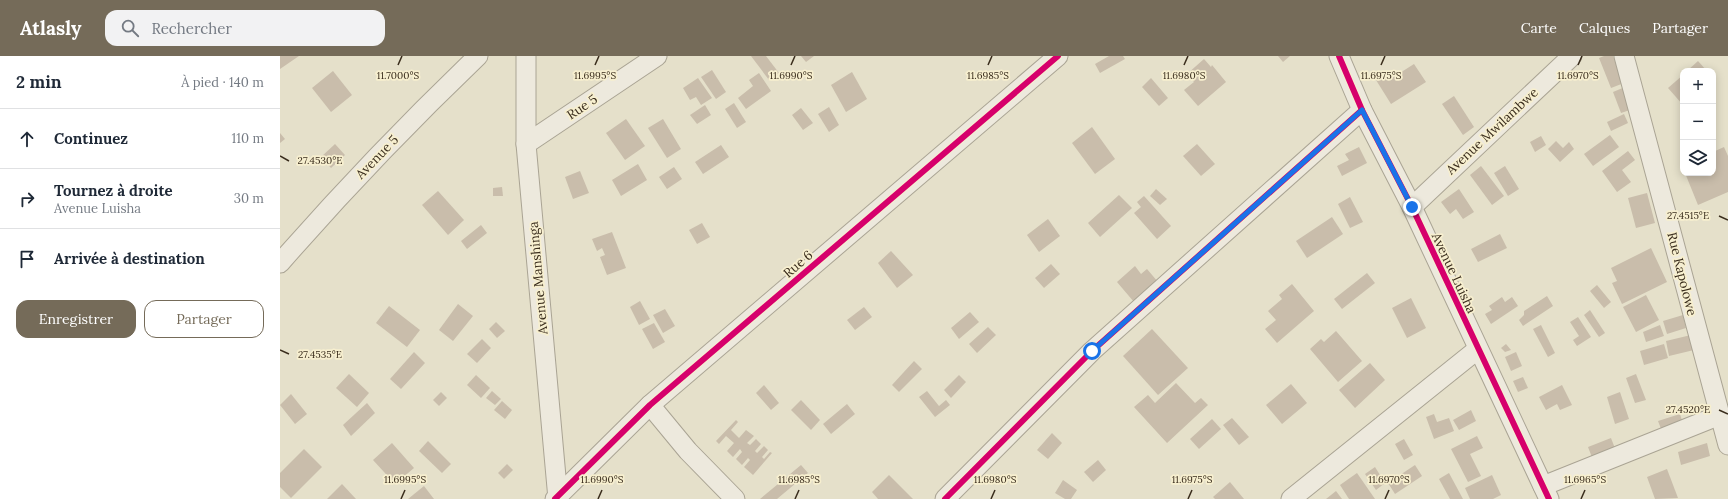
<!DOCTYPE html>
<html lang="fr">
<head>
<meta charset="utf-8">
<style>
  body { margin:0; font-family:Lora,serif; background:#f2f2f3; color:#1f2937 }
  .controls { position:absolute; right:12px; top:12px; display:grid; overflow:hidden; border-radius:8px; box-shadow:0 2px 10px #0003 }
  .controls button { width:36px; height:36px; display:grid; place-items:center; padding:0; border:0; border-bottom:1px solid #e0e1e3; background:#fff; color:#1f2937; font:20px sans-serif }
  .stop { position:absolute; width:12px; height:12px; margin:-9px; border:3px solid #1a73e8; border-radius:50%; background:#fff }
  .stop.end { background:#1a73e8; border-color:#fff; box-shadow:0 1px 4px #0008 }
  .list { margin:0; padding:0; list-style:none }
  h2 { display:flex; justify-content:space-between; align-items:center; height:52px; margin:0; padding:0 16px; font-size:17px }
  h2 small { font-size:13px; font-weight:400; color:#747a83 }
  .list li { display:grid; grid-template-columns:26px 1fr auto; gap:12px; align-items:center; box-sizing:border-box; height:60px; padding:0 16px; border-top:1px solid #e0e1e3 }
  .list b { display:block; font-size:15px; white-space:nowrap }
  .list p { margin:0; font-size:13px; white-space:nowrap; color:#747a83 }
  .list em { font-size:13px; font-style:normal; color:#747a83 }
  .actions { display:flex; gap:8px; padding:12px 16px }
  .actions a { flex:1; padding:9px 0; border:1px solid #756b59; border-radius:12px; text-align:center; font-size:14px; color:#756b59 }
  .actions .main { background:#756b59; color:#fff }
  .icon { flex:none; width:22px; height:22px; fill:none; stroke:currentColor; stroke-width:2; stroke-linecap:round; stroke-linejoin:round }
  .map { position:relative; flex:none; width:1448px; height:443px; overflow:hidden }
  header { display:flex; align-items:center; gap:24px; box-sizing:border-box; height:56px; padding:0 20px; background:#756b59; color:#fff }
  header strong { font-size:19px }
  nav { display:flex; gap:22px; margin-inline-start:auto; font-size:14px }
  .search { width:280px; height:36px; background:#f2f2f3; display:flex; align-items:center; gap:10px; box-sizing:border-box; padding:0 14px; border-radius:12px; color:#747a83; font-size:15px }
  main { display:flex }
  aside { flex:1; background:#fff }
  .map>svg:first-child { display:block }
</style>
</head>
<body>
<header>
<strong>Atlasly</strong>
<div class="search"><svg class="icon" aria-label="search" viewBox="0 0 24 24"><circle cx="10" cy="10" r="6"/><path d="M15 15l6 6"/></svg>Rechercher</div>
<nav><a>Carte</a><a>Calques</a><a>Partager</a></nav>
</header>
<main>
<aside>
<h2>2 min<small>À pied · 140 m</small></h2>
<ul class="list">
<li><svg class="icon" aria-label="ahead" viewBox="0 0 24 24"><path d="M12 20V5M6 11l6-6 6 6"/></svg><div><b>Continuez</b></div><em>110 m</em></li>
<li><svg class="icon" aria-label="right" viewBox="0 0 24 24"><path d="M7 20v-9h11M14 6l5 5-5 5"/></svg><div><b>Tournez à droite</b><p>Avenue Luisha</p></div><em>30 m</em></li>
<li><svg class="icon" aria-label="arrive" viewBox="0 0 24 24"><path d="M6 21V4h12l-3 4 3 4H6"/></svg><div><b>Arrivée à destination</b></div></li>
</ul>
<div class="actions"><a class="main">Enregistrer</a><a>Partager</a></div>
</aside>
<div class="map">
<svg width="1448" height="443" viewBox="0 0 1448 443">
  <rect width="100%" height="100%" fill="#e5e0ca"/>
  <g fill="#c9bdab">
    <polygon points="0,0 19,0 0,13"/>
    <polygon points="471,0 486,0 499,17 489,24"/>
    <polygon points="521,0 534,0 526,6"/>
    <polygon points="829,0 843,0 845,3 820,17 815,8"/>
    <polygon points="998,0 1010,0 1003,6"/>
    <polygon points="1324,0 1333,0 1344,27 1331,32 1319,2"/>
    <polygon points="924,3 931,11 932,9 946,26 918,50 904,34 914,26 907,18"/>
    <polygon points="1418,5 1427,15 1407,15"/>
    <polygon points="1134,8 1146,26 1111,48 1096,24 1106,18 1112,22"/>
    <polygon points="432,14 446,36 436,43 421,21"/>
    <polygon points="53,15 72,39 51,56 32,32"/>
    <polygon points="572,16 587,43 566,56 551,29"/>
    <polygon points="479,17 491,35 466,53 458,42 473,30 469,24"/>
    <polygon points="1403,19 1403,49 1388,32"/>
    <polygon points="418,22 432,42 421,49 416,41 410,44 403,32"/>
    <polygon points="871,22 888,42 879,50 862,31"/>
    <polygon points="1345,31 1353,53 1341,57 1333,36"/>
    <polygon points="1174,40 1194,71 1183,79 1162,48"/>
    <polygon points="454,47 466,66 457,72 445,53"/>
    <polygon points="425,49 431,59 417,68 410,59"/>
    <polygon points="549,51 559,69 549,76 538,58"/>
    <polygon points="521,52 533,67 523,74 512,59"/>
    <polygon points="1344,58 1348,67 1331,75 1327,66"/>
    <polygon points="346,63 365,90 345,104 326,77"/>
    <polygon points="383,63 401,93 387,102 368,72"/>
    <polygon points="812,71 835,103 815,118 792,87"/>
    <polygon points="0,77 5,83 0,87"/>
    <polygon points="1330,79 1339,91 1313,110 1304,98"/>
    <polygon points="1261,80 1266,89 1255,96 1250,86"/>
    <polygon points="1276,85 1283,92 1289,86 1294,93 1280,106 1268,93"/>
    <polygon points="55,88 65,99 51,112 41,101"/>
    <polygon points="917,88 935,108 921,120 903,100"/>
    <polygon points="441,89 449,101 423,118 415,106"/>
    <polygon points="1079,91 1087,107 1062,120 1057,110 1069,104 1065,98"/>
    <polygon points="1444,91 1448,100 1448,136 1418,149 1405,117 1433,117 1433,96"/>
    <polygon points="1348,95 1355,104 1342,114 1351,126 1337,136 1322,115"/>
    <polygon points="358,108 367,124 341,140 332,124"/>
    <polygon points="1201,110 1224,140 1212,149 1190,119"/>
    <polygon points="1225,110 1239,133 1228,140 1214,117"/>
    <polygon points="394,111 402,123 387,133 379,121"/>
    <polygon points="300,115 309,137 293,143 285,121"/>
    <polygon points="222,131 223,140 213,140 213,132"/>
    <polygon points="876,133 887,143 880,149 870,140"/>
    <polygon points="1179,133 1194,156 1183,163 1176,153 1170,158 1161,146"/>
    <polygon points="158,135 184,164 168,179 142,149"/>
    <polygon points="1367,137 1375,167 1356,172 1348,142"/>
    <polygon points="839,139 852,152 820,181 808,167"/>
    <polygon points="864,140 891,170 877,183 854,157 861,151 857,146"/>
    <polygon points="1070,141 1083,166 1070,172 1058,148"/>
    <polygon points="1052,161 1063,178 1027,202 1016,185"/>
    <polygon points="768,163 780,180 759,196 747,179"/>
    <polygon points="422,167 430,181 417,188 409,174"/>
    <polygon points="201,169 207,177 187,193 181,185"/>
    <polygon points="332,176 346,212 327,219 320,201 325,199 322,192 317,195 312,183"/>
    <polygon points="1220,178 1227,192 1198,206 1191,193"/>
    <polygon points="1371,192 1387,226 1342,248 1332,227 1337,225 1331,212"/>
    <polygon points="611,195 633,219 617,232 598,207"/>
    <polygon points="771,208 780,218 764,232 755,222"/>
    <polygon points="855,210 861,218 867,213 878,226 854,246 837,226"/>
    <polygon points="1087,217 1095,227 1062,253 1054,243"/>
    <polygon points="1012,228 1034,255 997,287 985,273 996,264 988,255 1002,243 999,239"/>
    <polygon points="1317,229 1331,246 1324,252 1310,235"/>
    <polygon points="1366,239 1379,264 1356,276 1343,251"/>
    <polygon points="1267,240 1273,250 1243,270 1239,264 1244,259 1244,255"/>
    <polygon points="1222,241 1225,246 1232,241 1238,250 1211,268 1205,258 1212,254 1209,250"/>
    <polygon points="1131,242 1146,272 1127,282 1112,252"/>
    <polygon points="360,245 370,263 359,269 350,251"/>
    <polygon points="178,248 193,260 173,285 159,274"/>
    <polygon points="109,250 140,274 127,291 96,267"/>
    <polygon points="584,251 592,261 575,274 567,264"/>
    <polygon points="385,253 395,270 383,277 373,259"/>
    <polygon points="1310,254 1325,277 1319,281 1304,259"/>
    <polygon points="690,256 699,266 679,283 671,272"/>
    <polygon points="1403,259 1406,272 1387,278 1383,265"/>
    <polygon points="1298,261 1311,281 1297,290 1293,284 1299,280 1290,266"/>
    <polygon points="216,266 225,275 217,282 209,273"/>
    <polygon points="374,267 385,286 373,293 362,273"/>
    <polygon points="1261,269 1275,297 1268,301 1253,273"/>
    <polygon points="1380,269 1384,280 1366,286 1363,276"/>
    <polygon points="708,271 716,279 697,297 689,288"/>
    <polygon points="872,273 908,312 878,339 843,300"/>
    <polygon points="1056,275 1082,305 1058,326 1030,293 1041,283 1044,286"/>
    <polygon points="1411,279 1414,294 1389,300 1386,285"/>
    <polygon points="202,283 211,292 197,307 187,298"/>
    <polygon points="1226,288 1231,294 1225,296 1221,292"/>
    <polygon points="1384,288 1388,302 1364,309 1360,295"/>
    <polygon points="134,296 145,307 121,333 110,323"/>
    <polygon points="1236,296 1242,310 1231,315 1225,301"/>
    <polygon points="634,305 642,313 619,336 612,329"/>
    <polygon points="1090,307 1105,324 1075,352 1059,334"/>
    <polygon points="69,318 89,337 77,351 56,332"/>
    <polygon points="1356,318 1366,344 1355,347 1346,322"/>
    <polygon points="196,319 210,332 201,342 187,329"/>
    <polygon points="679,319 686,326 671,342 664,334"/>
    <polygon points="1243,321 1248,332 1238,336 1233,325"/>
    <polygon points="896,327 915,347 921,342 928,349 887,387 854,351 868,339 875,347"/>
    <polygon points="1011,328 1027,347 1002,368 986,349"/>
    <polygon points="484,329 499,347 491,354 476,337"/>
    <polygon points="1282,329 1292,349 1280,354 1277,348 1266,354 1259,341"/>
    <polygon points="212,335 221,343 215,349 206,342"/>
    <polygon points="647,335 659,350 666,344 670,349 655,361 639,341"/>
    <polygon points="161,336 167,342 159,350 153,344"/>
    <polygon points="1340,336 1349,363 1335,368 1327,341"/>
    <polygon points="11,338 27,358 15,368 0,349"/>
    <polygon points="521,344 540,364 531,374 511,354"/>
    <polygon points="222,345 232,354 225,363 214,354"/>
    <polygon points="87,347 95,357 71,380 63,369"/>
    <polygon points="567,348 575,358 551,378 543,368"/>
    <polygon points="1191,354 1196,365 1179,374 1173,364"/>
    <polygon points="1154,358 1157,366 1169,362 1174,375 1154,383 1146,361"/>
    <polygon points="1400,358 1404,371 1383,378 1378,365"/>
    <polygon points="952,362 969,381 959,389 943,369"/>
    <polygon points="932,363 941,373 919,393 910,383"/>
    <polygon points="456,364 458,366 451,374 459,382 466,374 474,380 467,387 470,389 476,383 481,388 475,395 477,397 484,390 488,394 482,401 484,403 490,396 492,397 473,419 464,411 470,404 468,402 462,409 456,403 462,396 460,393 453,401 447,395 454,387 446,380 439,388 436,385"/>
    <polygon points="772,377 782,387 768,403 757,394"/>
    <polygon points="1197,380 1203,392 1190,398 1201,420 1188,426 1171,393"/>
    <polygon points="1331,382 1336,395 1313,404 1308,391"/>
    <polygon points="1124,383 1133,399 1124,404 1115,388"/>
    <polygon points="148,385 171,408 162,417 139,395"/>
    <polygon points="112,387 134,412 115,428 93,404"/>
    <polygon points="1427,387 1430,400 1401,409 1398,396"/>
    <polygon points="24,393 42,411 11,442 0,431 0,417"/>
    <polygon points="818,404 826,414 813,426 804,416"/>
    <polygon points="227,408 233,414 224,423 218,417"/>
    <polygon points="521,409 528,417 497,443 480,443"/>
    <polygon points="1135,409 1142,420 1115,438 1108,427"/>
    <polygon points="1095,411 1105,427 1096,434 1085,418"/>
    <polygon points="1387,413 1398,442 1375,443 1367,421"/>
    <polygon points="1077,417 1095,443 1069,443 1060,429"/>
    <polygon points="1169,417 1183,443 1170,443 1159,423"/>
    <polygon points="609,419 633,443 598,443 592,436"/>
    <polygon points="1212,419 1221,439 1213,443 1190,443 1185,432"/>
    <polygon points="783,424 797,434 791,443 785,443 775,437"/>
    <polygon points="950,426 964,443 935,443 933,441"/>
    <polygon points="62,428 76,443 47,443"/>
    <polygon points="144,430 154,443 128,443"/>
    <polygon points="1056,435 1062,443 1046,443"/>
  </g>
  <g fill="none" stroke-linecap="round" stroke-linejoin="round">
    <g stroke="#aaa494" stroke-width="21">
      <g id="minor">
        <polyline points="246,0 246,88 278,443"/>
        <polyline points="1059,0 1082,54 1132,151 1269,443"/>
        <polyline points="1344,0 1448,389"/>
        <polyline points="246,88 377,0"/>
        <polyline points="1132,151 1292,0"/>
        <path d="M0,207c63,-72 129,-141 198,-207"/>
        <polyline points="370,349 408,395 455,443"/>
        <polyline points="1263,430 1440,359"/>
        <polyline points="275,443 370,349 778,0"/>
        <polyline points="665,443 812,295 1082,54"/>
        <polyline points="1011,443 1198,293"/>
      </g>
    </g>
    <use href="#minor" stroke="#ede9dd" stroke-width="19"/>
    <g stroke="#f7efcf" stroke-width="8">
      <g id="cycleway">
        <polyline points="1059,0 1082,54 1132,151 1269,443"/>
        <polyline points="275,443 370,349 778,0"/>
        <polyline points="665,443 812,295 1082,54"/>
      </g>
    </g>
    <use href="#cycleway" stroke="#d6006c" stroke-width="6"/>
  </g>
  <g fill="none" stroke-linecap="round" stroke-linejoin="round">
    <polyline stroke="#1a73e8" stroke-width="5" points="812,295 1082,54 1132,151"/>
  </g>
  <path fill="none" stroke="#392c1c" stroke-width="1.5" d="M118,9l4,-9M315,9l4,-9M511,9l4,-9M708,9l4,-9M904,9l4,-9M1101,9l4,-9M1298,9l4,-9M0,100l9,5M1439,160l9,4M0,294l9,4M1439,354l9,4M121,443l4,-9M318,443l4,-9M515,443l4,-9M711,443l4,-9M908,443l4,-9M1105,443l4,-9M1301,443l4,-9"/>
  <g text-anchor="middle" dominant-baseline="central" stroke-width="3.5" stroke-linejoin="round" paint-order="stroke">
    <g font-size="13" fill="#392c1c" stroke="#f7efcf">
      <text transform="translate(302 51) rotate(-34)">Rue 5</text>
      <text transform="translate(1212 75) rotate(-43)">Avenue Mwilambwe</text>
      <text transform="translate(97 101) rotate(-46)">Avenue 5</text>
      <text transform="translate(518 208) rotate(-41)">Rue 6</text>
      <text transform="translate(1174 217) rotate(65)">Avenue Luisha</text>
      <text transform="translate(1402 218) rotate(76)">Rue Kapolowe</text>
      <text transform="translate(258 222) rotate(-95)">Avenue Manshinga</text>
    </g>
  </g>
  <g font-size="10" text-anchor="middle" fill="#392c1c" stroke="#f7efcf" stroke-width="3.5" stroke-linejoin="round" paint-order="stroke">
    <text x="315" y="23">11.6995°S</text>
    <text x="511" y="23">11.6990°S</text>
    <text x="708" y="23">11.6985°S</text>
    <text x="1101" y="23">11.6975°S</text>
    <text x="118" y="23">11.7000°S</text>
    <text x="904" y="23">11.6980°S</text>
    <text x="1298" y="23">11.6970°S</text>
    <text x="40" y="108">27.4530°E</text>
    <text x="1408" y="163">27.4515°E</text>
    <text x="40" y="302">27.4535°E</text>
    <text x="1408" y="357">27.4520°E</text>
    <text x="125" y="427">11.6995°S</text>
    <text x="322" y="427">11.6990°S</text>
    <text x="519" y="427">11.6985°S</text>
    <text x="715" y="427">11.6980°S</text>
    <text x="912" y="427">11.6975°S</text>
    <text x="1109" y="427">11.6970°S</text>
    <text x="1305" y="427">11.6965°S</text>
  </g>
</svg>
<div class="controls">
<button>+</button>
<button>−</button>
<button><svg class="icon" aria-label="layers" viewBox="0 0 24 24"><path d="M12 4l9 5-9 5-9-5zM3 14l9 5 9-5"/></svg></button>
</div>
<div class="stop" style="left:812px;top:295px"></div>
<div class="stop end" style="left:1132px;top:151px"></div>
</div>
</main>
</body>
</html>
